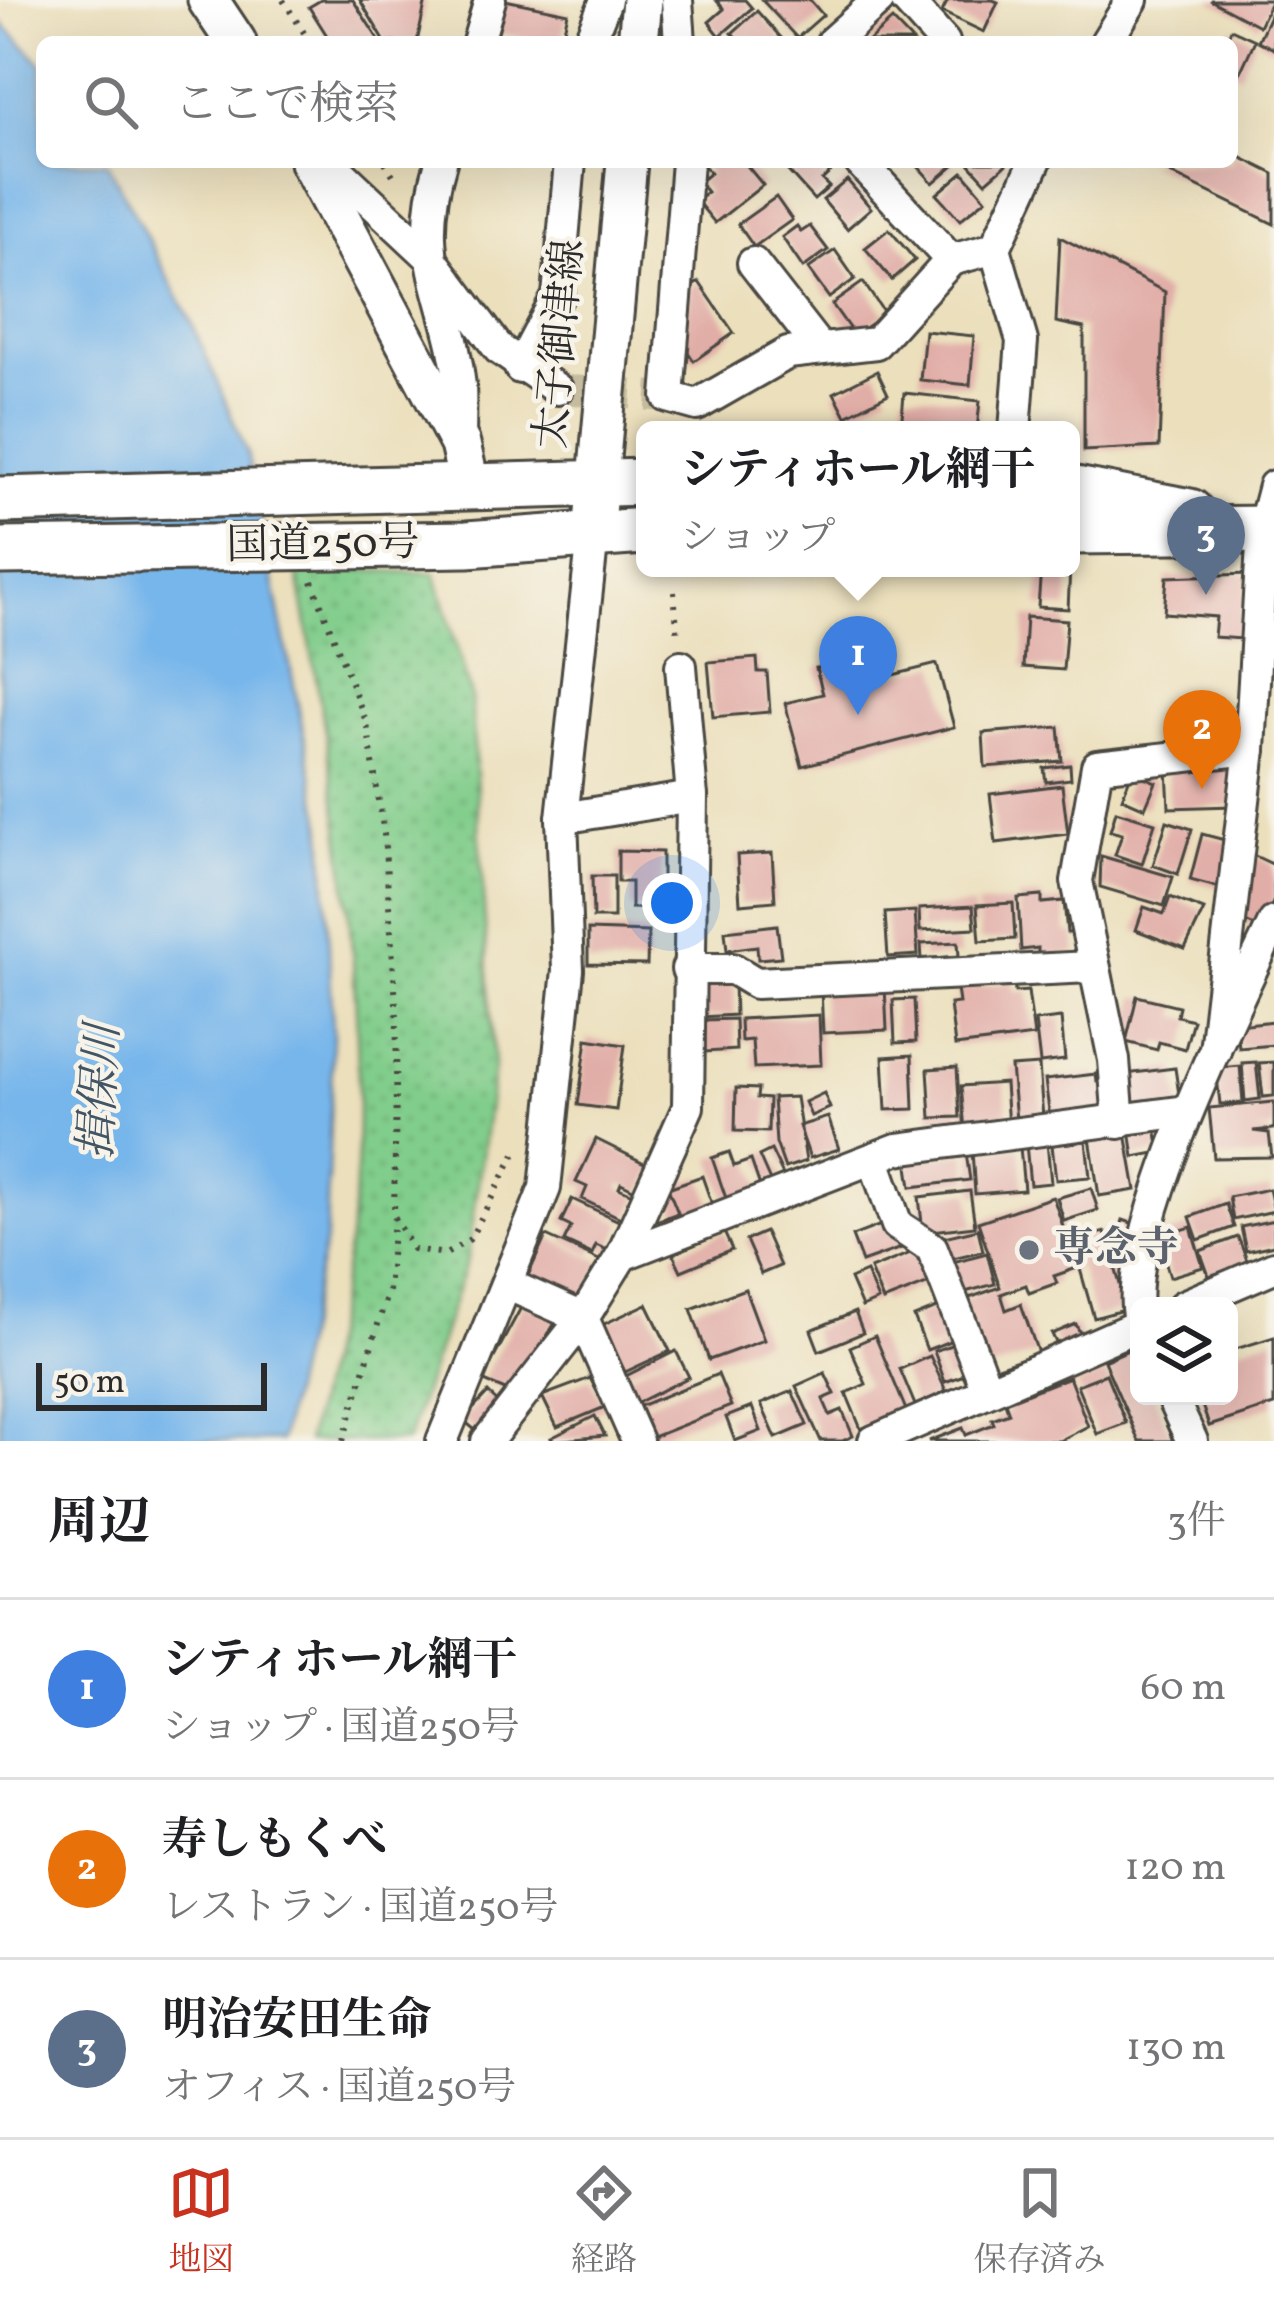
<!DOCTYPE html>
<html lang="ja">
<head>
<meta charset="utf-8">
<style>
  body { margin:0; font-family:Vollkorn,"Noto Serif JP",serif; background:#f6f6f6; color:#202124 }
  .controls { position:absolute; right:36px; bottom:36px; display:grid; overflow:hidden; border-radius:18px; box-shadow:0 12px 48px #0002 }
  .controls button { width:108px; height:108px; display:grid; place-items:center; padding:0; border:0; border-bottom:3px solid #e0e0e0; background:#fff; color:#202124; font:60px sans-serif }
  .scale { position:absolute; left:36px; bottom:30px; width:231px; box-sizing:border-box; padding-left:12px; border:6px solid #2b2b2b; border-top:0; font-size:33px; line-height:42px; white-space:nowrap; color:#2b2b2b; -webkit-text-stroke:9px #f7f3e8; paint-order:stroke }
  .you { position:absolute; left:672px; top:903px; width:42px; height:42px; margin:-30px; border:9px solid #fff; border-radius:50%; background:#1a73e8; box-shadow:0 0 0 18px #1a73e833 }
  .badge { display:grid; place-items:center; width:78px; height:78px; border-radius:50%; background:#c8321e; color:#fff; font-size:39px; font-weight:700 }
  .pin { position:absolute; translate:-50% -99px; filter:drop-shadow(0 3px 6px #0008) }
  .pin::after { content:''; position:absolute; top:63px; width:42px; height:36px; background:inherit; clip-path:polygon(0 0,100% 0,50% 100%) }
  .popup { position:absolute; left:636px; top:421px; width:444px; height:156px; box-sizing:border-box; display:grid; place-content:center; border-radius:18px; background:#fff; filter:drop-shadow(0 3px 9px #0005); font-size:39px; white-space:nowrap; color:#757577 }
  .popup b { font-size:45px; color:#202124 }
  .popup::after { content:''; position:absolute; left:50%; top:100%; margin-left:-24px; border:24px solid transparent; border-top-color:#fff }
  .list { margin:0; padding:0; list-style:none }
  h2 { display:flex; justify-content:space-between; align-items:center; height:156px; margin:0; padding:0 48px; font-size:51px }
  h2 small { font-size:39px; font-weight:400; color:#757577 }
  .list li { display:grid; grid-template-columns:78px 1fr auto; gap:36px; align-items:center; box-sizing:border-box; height:180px; padding:0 48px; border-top:3px solid #e0e0e0 }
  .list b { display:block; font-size:45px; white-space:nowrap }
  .list p { margin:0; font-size:39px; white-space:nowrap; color:#757577 }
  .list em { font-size:39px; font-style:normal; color:#757577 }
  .icon { flex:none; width:66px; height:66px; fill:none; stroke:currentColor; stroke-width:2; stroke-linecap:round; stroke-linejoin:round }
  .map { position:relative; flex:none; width:1274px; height:1441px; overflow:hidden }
  .search { position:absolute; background:#fff; box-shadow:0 12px 48px #0002; left:36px; right:36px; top:36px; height:132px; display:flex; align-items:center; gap:30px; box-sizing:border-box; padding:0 42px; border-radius:18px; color:#757577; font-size:45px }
  .sheet { height:696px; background:#fff }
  nav { display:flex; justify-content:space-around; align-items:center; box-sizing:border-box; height:168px; border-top:3px solid #e0e0e0; background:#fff; font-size:33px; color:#757577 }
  nav a { display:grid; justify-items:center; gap:6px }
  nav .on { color:#c8321e }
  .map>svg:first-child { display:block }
</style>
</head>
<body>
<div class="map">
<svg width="1274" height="1441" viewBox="0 0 1274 1441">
  <defs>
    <pattern id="grass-dots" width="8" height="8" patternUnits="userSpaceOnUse" patternTransform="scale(3)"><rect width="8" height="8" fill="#81cd8b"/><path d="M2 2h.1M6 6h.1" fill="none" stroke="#70b078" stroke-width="1.8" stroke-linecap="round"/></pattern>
  </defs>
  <rect width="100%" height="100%" fill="#f7f3e8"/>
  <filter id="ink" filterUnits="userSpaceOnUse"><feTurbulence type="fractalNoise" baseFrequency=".00833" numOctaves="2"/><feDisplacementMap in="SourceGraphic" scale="24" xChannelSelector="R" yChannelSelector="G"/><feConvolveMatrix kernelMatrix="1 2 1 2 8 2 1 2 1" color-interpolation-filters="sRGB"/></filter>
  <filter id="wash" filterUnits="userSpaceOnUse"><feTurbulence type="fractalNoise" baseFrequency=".004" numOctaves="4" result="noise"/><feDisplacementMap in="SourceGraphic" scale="48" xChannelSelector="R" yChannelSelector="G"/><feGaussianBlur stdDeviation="2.7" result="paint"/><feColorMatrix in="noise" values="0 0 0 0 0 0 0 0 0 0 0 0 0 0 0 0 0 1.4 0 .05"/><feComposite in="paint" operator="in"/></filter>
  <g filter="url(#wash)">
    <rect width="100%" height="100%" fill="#ebdfbc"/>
    <path fill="url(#grass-dots)" stroke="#567c5b" stroke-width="3" d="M297,568l138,5 36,123 23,371 -26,190 -61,184h-100c22,-93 46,-190 50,-286 8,-204 -25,-388 -60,-587z"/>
    <polygon fill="#77b6eb" stroke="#51708b" stroke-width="3" points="0,21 42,64 42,162 107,162 191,321 247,453 323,828 333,1032 326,1236 280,1441 0,1441"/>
    <g id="blocks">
      <g fill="#e1ada7">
        <polygon points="321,0 353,0 380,42 331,42 309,7"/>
        <polygon points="360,0 426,0 417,42 385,42"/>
        <polygon points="505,0 568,13 561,42 496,34"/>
        <polygon points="716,0 745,0 752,8 720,36 709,22 724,9"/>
        <polygon points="762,0 810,0 823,15 797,38"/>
        <polygon points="948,0 993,0 998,2 984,32 942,12"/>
        <polygon points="1210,0 1272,0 1259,26"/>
        <polygon points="1274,7 1274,49 1258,41"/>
        <polygon points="757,11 785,42 741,42 732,33"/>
        <polygon points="892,20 913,42 868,42"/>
        <polygon points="1231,29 1255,40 1239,75 1232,71 1232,42 1226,42"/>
        <polygon points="1232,153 1274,174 1274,224 1147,162 1232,162"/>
        <polygon points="709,162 744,162 763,185 715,223 696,200 707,192 699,182 710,173 704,166"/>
        <polygon points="798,162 829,162 835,168 822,180 829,187 814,200 788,171"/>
        <polygon points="914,162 951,162 954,165 933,183"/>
        <polygon points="968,162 1009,162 986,182"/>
        <polygon points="963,172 986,199 960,220 937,194"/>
        <polygon points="847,180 871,208 847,229 823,200"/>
        <polygon points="776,197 792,220 754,247 738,224"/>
        <polygon points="797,226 801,232 810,226 828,250 803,268 782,237"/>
        <polygon points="889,229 915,260 892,280 865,248"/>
        <polygon points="1060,237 1165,292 1159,447 1084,451 1084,328 1056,322"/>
        <polygon points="835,250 855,279 829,298 808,269"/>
        <polygon points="699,282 734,333 694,361 684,346 691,287"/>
        <polygon points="863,282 885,314 854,335 832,304"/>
        <polygon points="925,331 974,336 970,385 920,380"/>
        <polygon points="877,371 888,394 846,416 834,393"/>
        <polygon points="904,393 980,401 977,430 901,430"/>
        <polygon points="1041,568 1070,568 1068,609 1038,607"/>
        <polygon points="1248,574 1242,639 1214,637 1216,617 1164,613 1167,577"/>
        <polygon points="1026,617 1067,620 1063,670 1023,667"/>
        <polygon points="874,652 881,678 937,664 954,727 802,766 785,703 823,694 816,668"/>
        <polygon points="757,658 758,672 767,672 770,712 713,717 708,662"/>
        <polygon points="1059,727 1062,761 985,767 983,733"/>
        <polygon points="1070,765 1071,779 1046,782 1044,768"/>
        <polygon points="1232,767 1233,806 1169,808 1167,769"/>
        <polygon points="1132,772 1156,782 1145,808 1122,798"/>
        <polygon points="1062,785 1068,834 996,843 990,794"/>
        <polygon points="1116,811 1155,823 1142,864 1115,855 1122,834 1110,831"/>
        <polygon points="1167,821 1192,829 1178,874 1153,865"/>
        <polygon points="1202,834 1236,843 1224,889 1190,880"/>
        <polygon points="618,851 662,852 662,909 631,908 631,882 618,882"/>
        <polygon points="772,853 775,901 740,904 737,855"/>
        <polygon points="1253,855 1274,865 1274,900 1261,929 1237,918"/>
        <polygon points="1101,856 1173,877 1164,906 1100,887"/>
        <polygon points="592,876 614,876 614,918 593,918"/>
        <polygon points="1042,896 1042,903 1064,901 1067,933 1074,933 1076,953 1038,955 1038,948 1021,950 1018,898"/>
        <polygon points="1170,897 1204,910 1185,949 1136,930 1144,907 1164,914"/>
        <polygon points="1013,903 1015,939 980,941 977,905"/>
        <polygon points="973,906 975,928 920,931 919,909"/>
        <polygon points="915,911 918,955 888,957 885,913"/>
        <polygon points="777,925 781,957 758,959 757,946 727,950 725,931"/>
        <polygon points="588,930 648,932 647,965 588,964"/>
        <polygon points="958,942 959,956 922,959 921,944"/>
        <polygon points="1014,982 1015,992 1028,991 1034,1036 955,1046 950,1004 959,1003 957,989"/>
        <polygon points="734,984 735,1015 700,1017 699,986"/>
        <polygon points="885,986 887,1030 823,1033 821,989"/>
        <polygon points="1137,996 1179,1006 1177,1016 1193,1020 1185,1049 1159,1042 1157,1050 1126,1042"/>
        <polygon points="914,999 916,1042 895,1043 893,1000"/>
        <polygon points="819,1015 821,1065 754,1068 752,1040 741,1041 740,1019"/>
        <polygon points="1061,1018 1065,1060 1040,1063 1035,1021"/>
        <polygon points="735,1019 736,1050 705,1052 704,1020"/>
        <polygon points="1274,1021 1274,1045 1239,1048 1237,1025"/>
        <polygon points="587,1039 625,1045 616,1110 578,1105"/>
        <polygon points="912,1055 914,1109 886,1110 883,1057"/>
        <polygon points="1256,1062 1260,1099 1245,1101 1242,1063"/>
        <polygon points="1274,1062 1274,1096 1263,1097 1259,1063"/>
        <polygon points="1039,1065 1043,1118 1016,1120 1011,1067"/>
        <polygon points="1240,1066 1243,1103 1220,1104 1216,1068"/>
        <polygon points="957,1067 960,1117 931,1118 928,1069"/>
        <polygon points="1175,1068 1181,1108 1123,1115 1117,1075"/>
        <polygon points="1096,1074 1097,1082 1111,1081 1115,1111 1050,1118 1045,1080"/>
        <polygon points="1005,1083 1008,1127 965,1130 961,1086"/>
        <polygon points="736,1088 758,1089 757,1098 769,1099 768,1132 735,1131"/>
        <polygon points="824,1093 830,1108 811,1116 805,1102"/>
        <polygon points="796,1097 806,1161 785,1168 776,1143 773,1098"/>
        <polygon points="1274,1102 1274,1129 1253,1131 1269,1133 1272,1157 1214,1158 1209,1108"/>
        <polygon points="828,1117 839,1149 810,1158 799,1126"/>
        <polygon points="1156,1126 1160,1152 1134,1157 1130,1130"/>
        <polygon points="1126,1133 1136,1190 1099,1196 1090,1138"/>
        <polygon points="596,1139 654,1168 641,1193 621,1183 619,1188 639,1197 627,1221 582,1199 587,1187 576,1182"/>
        <polygon points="1086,1141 1090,1177 1056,1180 1052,1145"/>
        <polygon points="1047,1142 1051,1183 1030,1185 1026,1144"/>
        <polygon points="1020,1147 1024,1190 975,1194 972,1151"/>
        <polygon points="771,1150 783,1175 770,1181 759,1156"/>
        <polygon points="729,1152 734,1166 751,1160 761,1189 727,1201 712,1158"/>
        <polygon points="966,1153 970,1180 911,1187 907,1159"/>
        <polygon points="702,1176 715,1213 655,1234 651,1223 678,1213 668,1188"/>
        <polygon points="1091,1188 1098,1210 1064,1221 1057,1198"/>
        <polygon points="1269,1189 1274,1211 1233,1220 1229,1197"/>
        <polygon points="970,1191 975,1226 923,1232 919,1197"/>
        <polygon points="1053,1197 1077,1268 1054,1276 1057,1283 1029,1293 1026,1285 1001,1294 1006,1310 1021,1304 1038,1353 986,1371 961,1301 1000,1287 978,1222"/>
        <polygon points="572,1199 623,1223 609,1251 596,1245 592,1254 564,1241 571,1227 561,1222"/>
        <polygon points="1226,1204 1234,1227 1198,1240 1190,1217"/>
        <polygon points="894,1220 904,1247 862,1262 852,1236"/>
        <polygon points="1123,1220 1140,1226 1129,1257 1113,1252"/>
        <polygon points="1274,1220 1274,1245 1246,1251 1241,1227"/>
        <polygon points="1191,1227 1203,1267 1170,1277 1158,1237"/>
        <polygon points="978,1229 983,1251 940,1261 935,1239"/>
        <polygon points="724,1232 732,1250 681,1271 673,1254"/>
        <polygon points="765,1232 780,1266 761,1274 746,1240"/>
        <polygon points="1105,1232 1127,1309 1094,1318 1072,1241"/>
        <polygon points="546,1236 601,1261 582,1302 527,1278"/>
        <polygon points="1238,1237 1248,1263 1209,1276 1200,1251"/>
        <polygon points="918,1250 932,1282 883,1301 870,1269"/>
        <polygon points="987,1253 995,1284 954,1295 945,1264"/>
        <polygon points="866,1272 878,1300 862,1307 850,1279"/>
        <polygon points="745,1289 764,1340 709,1360 691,1309"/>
        <polygon points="523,1304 558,1318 512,1393 482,1380"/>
        <polygon points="647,1304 670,1351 625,1372 602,1325"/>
        <polygon points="942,1306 955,1339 927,1350 914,1317"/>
        <polygon points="855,1312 863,1333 819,1351 811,1330"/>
        <polygon points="1076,1324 1082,1338 1058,1347 1052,1334"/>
        <polygon points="875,1336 906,1410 861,1429 846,1393 866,1384 850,1347"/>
        <polygon points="1274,1337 1274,1405 1209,1426 1199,1396 1229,1396 1229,1351"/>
        <polygon points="954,1344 964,1375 945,1382 934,1351"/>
        <polygon points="1133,1348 1139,1396 1154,1396 1173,1441 1139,1441 1104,1361"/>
        <polygon points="676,1351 689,1377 637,1403 624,1377"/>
        <polygon points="930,1356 946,1391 915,1405 900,1369"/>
        <polygon points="825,1373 835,1394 823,1399 830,1415 842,1410 853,1436 842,1441 821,1441 796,1386"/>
        <polygon points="718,1374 731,1406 653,1437 640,1406"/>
        <polygon points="1106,1374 1126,1423 1097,1434 1077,1385"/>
        <polygon points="1069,1377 1088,1426 1059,1441 929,1441 963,1428 966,1435 994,1424 992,1419 1009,1413 1005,1402"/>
        <polygon points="590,1378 605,1407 557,1427 542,1396"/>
        <polygon points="792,1391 807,1425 776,1438 761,1404"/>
        <polygon points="488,1393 505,1409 481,1435 463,1420"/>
        <polygon points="752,1407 761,1431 735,1441 726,1417"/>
        <polygon points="595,1416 605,1436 553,1441 551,1438"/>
      </g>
    </g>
  </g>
  <g filter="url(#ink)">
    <use href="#blocks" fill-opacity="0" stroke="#484641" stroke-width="3"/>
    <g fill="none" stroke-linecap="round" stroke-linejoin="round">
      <polyline stroke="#c5bb9f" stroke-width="30" stroke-dasharray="30 15" stroke-linecap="butt" points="557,389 668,397"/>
      <g stroke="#484641" stroke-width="36">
        <g id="minor">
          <polyline points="677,0 680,42"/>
          <polyline points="906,0 944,42"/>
          <polyline points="478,42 490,0"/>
          <polyline points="589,42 606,0"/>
          <polyline points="832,42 879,0"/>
          <polyline points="1106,42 1132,0"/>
          <polyline points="329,162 429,256 499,349 557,389"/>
          <path d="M441,162c-30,100 9,133 19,224 1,19 0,39 0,58"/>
          <polyline points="687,162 668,397 697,405 788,353 876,343 951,260 995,248"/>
          <polyline points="860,162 951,260"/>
          <polyline points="753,263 820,349"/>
          <polyline points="520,368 558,296 570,162"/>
          <polyline points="1015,430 1022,341 995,248 1035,162"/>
          <polyline points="562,818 692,797"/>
          <polyline points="687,969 733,969 756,983 1091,967"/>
          <polyline points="1215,1051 1250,749 1263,528 1274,486"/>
          <polyline points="1119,1123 1114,1060 1077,881 1097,766 1250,749"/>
          <polyline points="874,1160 897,1225 932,1248 987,1390"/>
          <polyline points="622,1255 897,1149 1186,1111"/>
          <polyline points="509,1285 583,1318 637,1441"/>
          <polyline points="1183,1306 1274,1267"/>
          <path d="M1139,1320c-21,-83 97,-316 135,-398"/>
          <polyline points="1171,1396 1192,1441"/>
          <polyline points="442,1441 545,1188 568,970 562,818 593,535"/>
          <polyline points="487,1441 583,1318 622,1255 688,1107 692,797 681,666"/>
          <polyline points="874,1441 1139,1325"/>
        </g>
      </g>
      <g stroke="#484641" stroke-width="45">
        <g id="major">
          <polyline points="208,0 236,42"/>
          <polyline points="638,42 642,0"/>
          <polyline points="310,162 460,444 470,488"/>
          <polyline points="593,535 627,162"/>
        </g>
      </g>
      <g stroke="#484641" stroke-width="51">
        <g id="highway">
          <polyline points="1071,489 1190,512"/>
          <polyline points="0,500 645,482"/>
          <polyline points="1071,531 1274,529"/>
          <polyline points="0,551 467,544 645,531"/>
        </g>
      </g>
      <g stroke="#484641" stroke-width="6" stroke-dasharray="3 9" stroke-linecap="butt">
        <polyline points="283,0 310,42"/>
        <polyline points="385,162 396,180"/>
        <polyline points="312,581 367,724 384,834 397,1017 394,1216 413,1249 446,1254 470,1239 518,1148"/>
        <polyline points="674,592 678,639"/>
        <polyline points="343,1441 388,1291 394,1218"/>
      </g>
      <use href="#minor" stroke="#fff" stroke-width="30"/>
      <use href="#major" stroke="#fff" stroke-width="39"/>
      <use href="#highway" stroke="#fff" stroke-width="45"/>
    </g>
  </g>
  <circle fill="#6b7280" stroke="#f7f3e8" stroke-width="4.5" cx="1029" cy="1250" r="12"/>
  <g text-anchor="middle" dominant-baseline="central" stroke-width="9" stroke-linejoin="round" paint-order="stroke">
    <g font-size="42" fill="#2b2b2b" stroke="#f7f3e8">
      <text transform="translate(562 344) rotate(-85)">太子御津線</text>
      <text transform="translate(323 546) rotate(-1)">国道250号</text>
    </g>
    <g font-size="42" font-weight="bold" fill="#5b616d" stroke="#f7f3e8" text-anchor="start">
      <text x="1053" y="1250">専念寺</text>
    </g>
    <g font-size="45" font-style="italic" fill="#425565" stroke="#f7f3e8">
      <text transform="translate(102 1092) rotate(-87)">揖保川</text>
    </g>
  </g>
</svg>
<div class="controls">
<button><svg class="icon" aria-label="layers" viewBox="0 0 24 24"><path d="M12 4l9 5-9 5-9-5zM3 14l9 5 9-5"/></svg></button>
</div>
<div class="scale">50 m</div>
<div class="you"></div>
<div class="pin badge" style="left:858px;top:715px;background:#3f7fe0">1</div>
<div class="popup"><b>シティホール網干</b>ショップ</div>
<div class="pin badge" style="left:1202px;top:789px;background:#e8710a">2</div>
<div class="pin badge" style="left:1206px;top:595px;background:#5c6f8a">3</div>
<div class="search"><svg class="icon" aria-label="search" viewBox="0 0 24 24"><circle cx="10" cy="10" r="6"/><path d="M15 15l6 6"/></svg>ここで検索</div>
</div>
<section class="sheet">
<h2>周辺<small>3件</small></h2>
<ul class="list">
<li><span class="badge" style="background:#3f7fe0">1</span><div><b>シティホール網干</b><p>ショップ · 国道250号</p></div><em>60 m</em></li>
<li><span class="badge" style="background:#e8710a">2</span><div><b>寿しもくべ</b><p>レストラン · 国道250号</p></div><em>120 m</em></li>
<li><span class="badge" style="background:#5c6f8a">3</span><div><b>明治安田生命</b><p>オフィス · 国道250号</p></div><em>130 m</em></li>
</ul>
</section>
<nav>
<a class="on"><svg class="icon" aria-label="map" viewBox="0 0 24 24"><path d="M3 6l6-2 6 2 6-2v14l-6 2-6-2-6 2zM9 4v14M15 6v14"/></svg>地図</a>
<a><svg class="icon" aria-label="directions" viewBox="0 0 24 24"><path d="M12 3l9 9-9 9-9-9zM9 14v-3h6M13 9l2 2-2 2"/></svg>経路</a>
<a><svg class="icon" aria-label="saved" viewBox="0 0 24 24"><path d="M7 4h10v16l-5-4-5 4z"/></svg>保存済み</a>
</nav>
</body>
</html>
